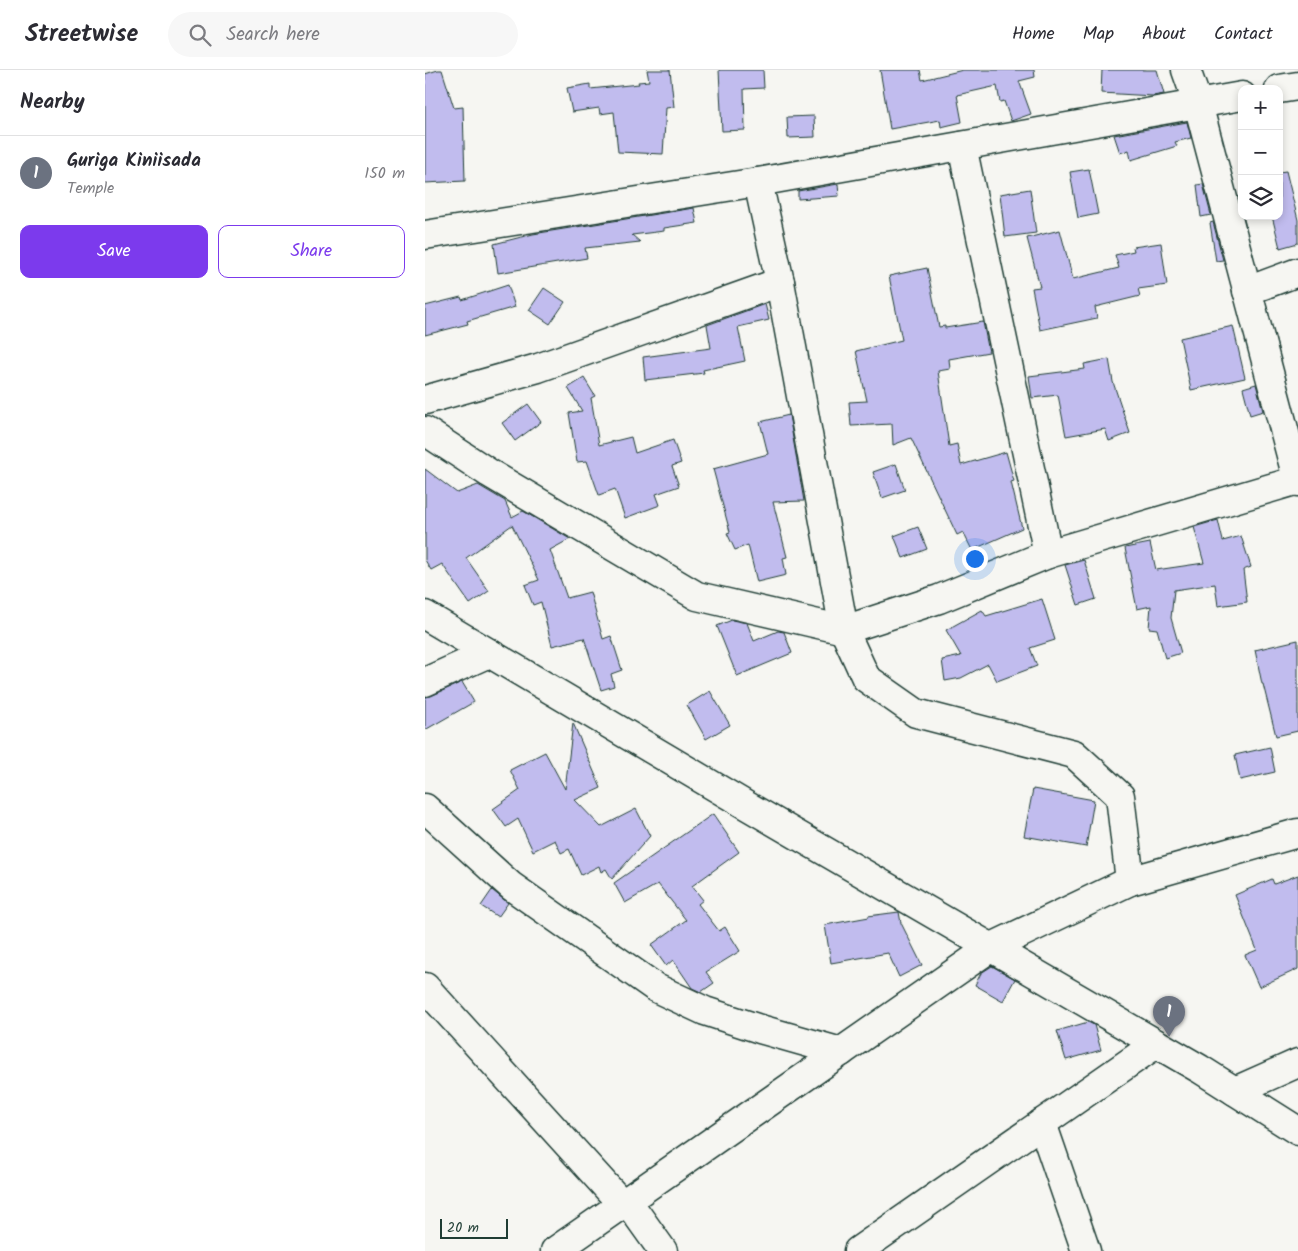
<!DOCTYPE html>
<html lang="en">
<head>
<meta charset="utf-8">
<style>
  body { margin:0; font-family:Kalam,sans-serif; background:#f7f7f7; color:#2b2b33 }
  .controls { position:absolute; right:15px; top:15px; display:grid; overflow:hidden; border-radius:10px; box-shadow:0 2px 8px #0003 }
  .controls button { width:45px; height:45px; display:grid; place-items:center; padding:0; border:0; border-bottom:1px solid #e1e1e2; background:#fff; color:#2b2b33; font:25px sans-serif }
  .scale { position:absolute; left:15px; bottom:12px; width:68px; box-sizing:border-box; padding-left:5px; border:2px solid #1f3d34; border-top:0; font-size:14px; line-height:18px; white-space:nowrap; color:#1f3d34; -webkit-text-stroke:4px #f6f6f2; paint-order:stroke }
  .you { position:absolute; left:549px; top:488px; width:18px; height:18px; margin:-12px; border:4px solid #fff; border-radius:50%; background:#1a73e8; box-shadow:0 0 0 8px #1a73e833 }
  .badge { display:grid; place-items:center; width:32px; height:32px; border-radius:50%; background:#7c3aed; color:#fff; font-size:16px; font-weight:700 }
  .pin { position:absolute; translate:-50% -41px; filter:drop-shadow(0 1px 2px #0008) }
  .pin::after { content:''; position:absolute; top:26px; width:18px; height:15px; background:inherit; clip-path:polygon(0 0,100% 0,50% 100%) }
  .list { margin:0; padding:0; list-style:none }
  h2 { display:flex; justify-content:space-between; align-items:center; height:65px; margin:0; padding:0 20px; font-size:21px }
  h2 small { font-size:16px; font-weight:400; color:#7c7c81 }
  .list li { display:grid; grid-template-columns:32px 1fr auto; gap:15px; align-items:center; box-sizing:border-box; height:75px; padding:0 20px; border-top:1px solid #e1e1e2 }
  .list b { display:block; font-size:19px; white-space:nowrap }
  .list p { margin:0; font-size:16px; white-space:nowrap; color:#7c7c81 }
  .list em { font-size:16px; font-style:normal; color:#7c7c81 }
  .actions { display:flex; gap:10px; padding:15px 20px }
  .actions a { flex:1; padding:11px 0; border:1px solid #7c3aed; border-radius:10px; text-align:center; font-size:18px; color:#7c3aed }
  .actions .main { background:#7c3aed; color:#fff }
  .icon { flex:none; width:28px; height:28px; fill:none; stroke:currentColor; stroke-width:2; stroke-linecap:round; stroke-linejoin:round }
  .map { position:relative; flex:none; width:873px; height:1181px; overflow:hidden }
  header { display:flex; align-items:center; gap:30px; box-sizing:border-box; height:70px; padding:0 25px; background:#fff; border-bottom:1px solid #e1e1e2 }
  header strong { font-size:24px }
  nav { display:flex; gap:28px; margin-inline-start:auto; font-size:18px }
  .search { width:350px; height:45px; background:#f7f7f7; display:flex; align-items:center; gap:12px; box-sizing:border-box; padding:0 18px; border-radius:28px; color:#7c7c81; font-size:19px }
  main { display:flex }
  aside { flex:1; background:#fff }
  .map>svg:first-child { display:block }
</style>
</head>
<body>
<header>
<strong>Streetwise</strong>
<div class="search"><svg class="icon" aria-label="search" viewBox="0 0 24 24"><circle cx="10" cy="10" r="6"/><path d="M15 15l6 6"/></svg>Search here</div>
<nav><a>Home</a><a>Map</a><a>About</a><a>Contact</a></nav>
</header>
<main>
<aside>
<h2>Nearby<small></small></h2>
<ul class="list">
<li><span class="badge" style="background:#6b7280">1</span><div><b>Guriga Kiniisada</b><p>Temple</p></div><em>150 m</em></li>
</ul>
<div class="actions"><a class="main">Save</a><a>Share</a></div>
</aside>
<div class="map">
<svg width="873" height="1181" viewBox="0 0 873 1181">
  <rect width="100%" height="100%" fill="#f6f6f2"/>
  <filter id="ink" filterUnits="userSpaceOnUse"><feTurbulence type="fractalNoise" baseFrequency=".02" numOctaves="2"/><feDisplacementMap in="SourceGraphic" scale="10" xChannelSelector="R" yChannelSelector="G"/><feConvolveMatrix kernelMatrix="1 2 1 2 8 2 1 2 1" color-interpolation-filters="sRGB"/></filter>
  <g filter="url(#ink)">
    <g fill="#c1bcee" stroke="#1f3d34">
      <polygon points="13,0 17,0 29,38 38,37 40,111 0,113 0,4"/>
      <polygon points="222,0 245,0 249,37 241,38 238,84 193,82 189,42 175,44 174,38 147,42 142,18 165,14 165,19 214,14 213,12 224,11"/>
      <polygon points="294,0 338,0 339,18 319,19 320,60 297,61"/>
      <polygon points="455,0 495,0 497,10 538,0 609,0 610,7 594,11 606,44 586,51 579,31 575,32 572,16 532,25 537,52 516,57 515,50 465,59"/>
      <polygon points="677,0 732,0 739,24 728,26 676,23"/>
      <polygon points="389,46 390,67 363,68 362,47"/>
      <polygon points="762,52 766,68 750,72 752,76 706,90 704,80 695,83 689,65"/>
      <polygon points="664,99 673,144 653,148 645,102"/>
      <polygon points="861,101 873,150 873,173 855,178 847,146 854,146 854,102"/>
      <polygon points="413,114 414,126 373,129 373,121"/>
      <polygon points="778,114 786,145 776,147 772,115"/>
      <polygon points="605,119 611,163 580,167 575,124"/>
      <polygon points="269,138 272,153 239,158 239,161 207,165 215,172 160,178 162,188 73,203 69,174 108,164"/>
      <polygon points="788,152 798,190 791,191 785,153"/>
      <polygon points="635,160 648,209 694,198 690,185 709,181 708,177 736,173 742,215 713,219 715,226 670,237 672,248 615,260 607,218 615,217 602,168"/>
      <polygon points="502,198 514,257 520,256 520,258 558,252 564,282 524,289 525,299 513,301 524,376 532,374 536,395 581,382 589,411 586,412 597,458 547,480 538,462 532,465 486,368 468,375 467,354 426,356 424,332 442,331 431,281 477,270 464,206"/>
      <polygon points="83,215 90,237 42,251 43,254 0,265 0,236 36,227 37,230"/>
      <polygon points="119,218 140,232 125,254 104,240"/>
      <polygon points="340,234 344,250 313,257 320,291 278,300 279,303 220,310 218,287 286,278 282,255"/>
      <polygon points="808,256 820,308 766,320 755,268"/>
      <polygon points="684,289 688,312 705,363 684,371 680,359 641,366 633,325 607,328 604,306 660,299 659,294"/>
      <polygon points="159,308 170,326 166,328 174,375 206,367 210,383 248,370 256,393 247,396 254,416 231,424 235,435 200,448 190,419 174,425 162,391 152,392 144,343 157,341 143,318"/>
      <polygon points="831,314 838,341 825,345 818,318"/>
      <polygon points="103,334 116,352 90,371 77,353"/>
      <polygon points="364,345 379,431 348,432 362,487 358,488 361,505 332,512 323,475 310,480 302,463 305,462 288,399 343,384 335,352"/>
      <polygon points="471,394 480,420 457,428 448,402"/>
      <polygon points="0,399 32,423 53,415 80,431 87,447 98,441 145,469 125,480 142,528 165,522 178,569 186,566 197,600 186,604 189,616 176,620 159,568 127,576 116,532 108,535 100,515 114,510 87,455 41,488 64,521 45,534 17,494 6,500 0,490"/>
      <polygon points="793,450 798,471 816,466 826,497 818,500 822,532 793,536 790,514 749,520 746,548 756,583 740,588 732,559 724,558 726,536 712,539 700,478 725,473 731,500 779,493 769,457"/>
      <polygon points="493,457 502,479 478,488 469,466"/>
      <polygon points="659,490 671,529 653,535 640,495"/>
      <polygon points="617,529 630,570 605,578 612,596 572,611 563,594 536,608 520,611 517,590 536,586 521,560 557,540 561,546"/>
      <polygon points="307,550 322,553 329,571 353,561 359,562 367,583 312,606 292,556"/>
      <polygon points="873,570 873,661 851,666 838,614 837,614 830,580"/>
      <polygon points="37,612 49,632 0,660 0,627 6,626"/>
      <polygon points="285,621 305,655 281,669 262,635"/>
      <polygon points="148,653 176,718 150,730 176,757 211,739 225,766 187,809 181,799 176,802 174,796 156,805 144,779 136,783 130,770 108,781 93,749 81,757 68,739 95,720 85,700 120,682 140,719"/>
      <polygon points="845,677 850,702 815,710 810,685"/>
      <polygon points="608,719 669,730 661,777 599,766"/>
      <polygon points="288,744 314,782 267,816 278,830 273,834 294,861 300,857 315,881 281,902 289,913 276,922 267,918 248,890 241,896 226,875 261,850 233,814 200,833 189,813"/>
      <polygon points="873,805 873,899 834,917 820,885 832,880 810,825 847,809 849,814"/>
      <polygon points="67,820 83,833 73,847 56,836"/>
      <polygon points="474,842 476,853 497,895 474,907 463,883 406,893 400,855 444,847 443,846"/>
      <polygon points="567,896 590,909 578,931 550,915 556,903"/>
      <polygon points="663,952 669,955 676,980 641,990 632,961"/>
    </g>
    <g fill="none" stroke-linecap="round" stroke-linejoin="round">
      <g stroke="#1f3d34" stroke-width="31">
        <g id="minor">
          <polyline points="761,0 773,34 873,412"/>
          <polyline points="854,19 873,16"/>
          <polyline points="537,76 623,484"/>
          <polyline points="333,112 355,212 419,560 441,608 491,643 649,684 695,726 705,811"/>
          <polyline points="0,165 333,112 817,26"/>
          <polyline points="822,221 873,202"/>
          <polyline points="0,330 113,298 355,212"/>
          <polyline points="0,361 64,403 272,526 419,560 514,529 623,484 873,410"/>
          <polyline points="0,545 319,734 775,999 873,1061"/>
          <polyline points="0,612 64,583"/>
          <polyline points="0,738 86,816 231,918 280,941 335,959 416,982"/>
          <polyline points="0,917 198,1135"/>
          <polyline points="810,1021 873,993"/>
          <polyline points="617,1053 661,1181"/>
          <polyline points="203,1132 238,1181"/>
          <polyline points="130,1181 565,878 705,811 873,763"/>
          <polyline points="433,1181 731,974"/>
        </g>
      </g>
      <use href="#minor" stroke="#f6f6f2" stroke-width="28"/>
    </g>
  </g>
</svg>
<div class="controls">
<button>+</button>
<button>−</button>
<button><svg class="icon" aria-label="layers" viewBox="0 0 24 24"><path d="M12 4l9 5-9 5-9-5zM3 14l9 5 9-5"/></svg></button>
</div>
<div class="scale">20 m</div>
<div class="you"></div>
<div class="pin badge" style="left:744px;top:967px;background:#6b7280">1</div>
</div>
</main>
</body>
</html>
